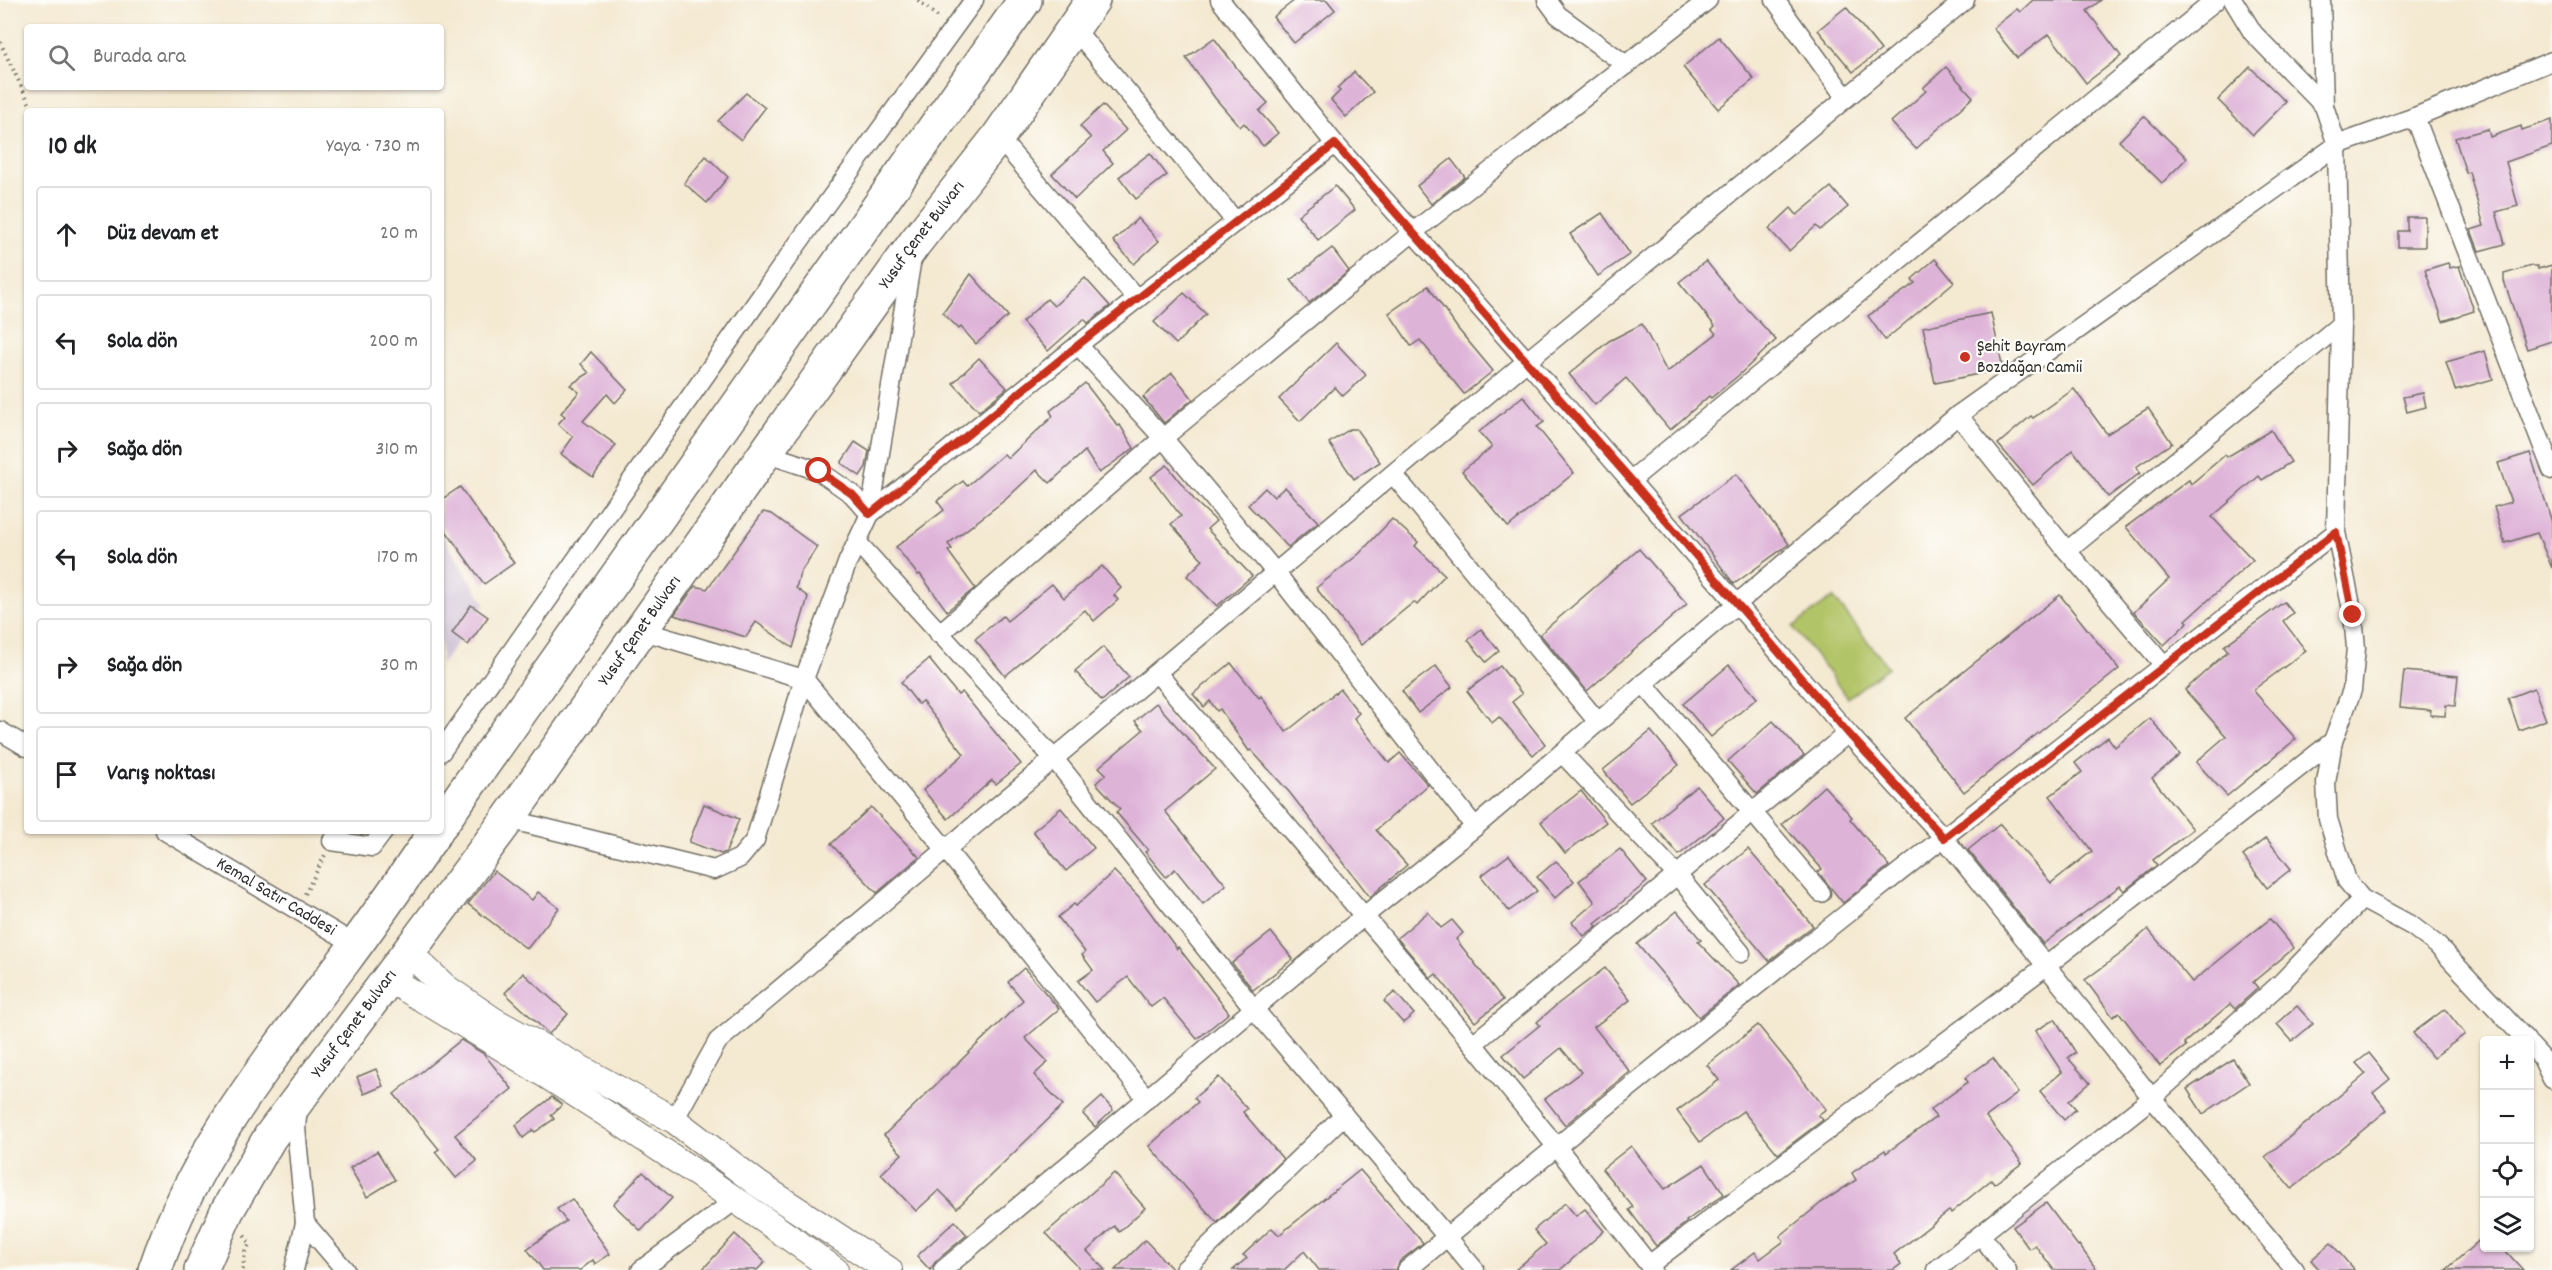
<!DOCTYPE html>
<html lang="tr">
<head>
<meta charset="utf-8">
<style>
  body { margin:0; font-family:Dekko,sans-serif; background:#f6f6f6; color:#202124 }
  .controls { position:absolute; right:18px; bottom:18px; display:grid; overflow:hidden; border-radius:6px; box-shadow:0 2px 4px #0004 }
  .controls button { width:54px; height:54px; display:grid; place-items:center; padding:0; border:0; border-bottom:2px solid #e0e0e0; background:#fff; color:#202124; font:30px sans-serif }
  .stop { position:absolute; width:18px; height:18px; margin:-14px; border:4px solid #c8321e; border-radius:50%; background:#fff }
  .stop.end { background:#c8321e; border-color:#fff; box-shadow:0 2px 6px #0008 }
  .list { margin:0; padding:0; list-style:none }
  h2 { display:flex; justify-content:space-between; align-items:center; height:78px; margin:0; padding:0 24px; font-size:26px }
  h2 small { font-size:20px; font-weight:400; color:#757577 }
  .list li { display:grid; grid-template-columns:39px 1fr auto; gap:18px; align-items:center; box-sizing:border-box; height:96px; margin:0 12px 12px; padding:0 12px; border:2px solid #e0e0e0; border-radius:6px }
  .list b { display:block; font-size:22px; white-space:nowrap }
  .list em { font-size:20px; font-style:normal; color:#757577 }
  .icon { flex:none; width:33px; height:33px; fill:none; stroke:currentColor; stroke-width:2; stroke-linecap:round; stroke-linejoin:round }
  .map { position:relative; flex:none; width:2552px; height:1270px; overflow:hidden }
  .search { position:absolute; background:#fff; box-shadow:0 2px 4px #0004; left:24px; top:24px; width:420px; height:66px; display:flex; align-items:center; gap:15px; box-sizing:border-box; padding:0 21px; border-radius:6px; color:#757577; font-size:22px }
  .panel { position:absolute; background:#fff; box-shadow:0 2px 4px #0004; left:24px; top:108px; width:420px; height:726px; border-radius:6px }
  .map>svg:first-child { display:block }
</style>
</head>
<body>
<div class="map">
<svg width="2552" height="1270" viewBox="0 0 2552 1270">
  <rect width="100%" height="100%" fill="#fdfcf7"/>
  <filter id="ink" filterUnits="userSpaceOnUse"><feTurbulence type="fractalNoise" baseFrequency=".0167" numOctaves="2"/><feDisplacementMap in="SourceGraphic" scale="12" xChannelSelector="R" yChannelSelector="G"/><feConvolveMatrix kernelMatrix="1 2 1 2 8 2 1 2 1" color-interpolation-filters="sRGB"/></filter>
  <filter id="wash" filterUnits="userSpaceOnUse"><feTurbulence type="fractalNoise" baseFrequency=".008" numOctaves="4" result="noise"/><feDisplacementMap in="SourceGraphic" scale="24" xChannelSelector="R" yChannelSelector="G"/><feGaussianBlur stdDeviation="1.35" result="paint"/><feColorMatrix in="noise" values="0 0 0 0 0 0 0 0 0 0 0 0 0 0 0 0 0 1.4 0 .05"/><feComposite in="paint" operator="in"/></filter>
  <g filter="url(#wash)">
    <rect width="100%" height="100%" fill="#f4e9d1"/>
    <polygon fill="#ccbed4" points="441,533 485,604 441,665"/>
    <polygon fill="#b2c468" stroke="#6e784a" stroke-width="1.5" points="1833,597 1888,667 1848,698 1793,627"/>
    <g id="blocks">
      <g fill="#deb3d8">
        <polygon points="1295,0 1327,0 1335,10 1294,43 1273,17"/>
        <polygon points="2033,0 2101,0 2087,11 2121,56 2086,83 2049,34 2017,58 1993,28 2017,9 2020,12"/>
        <polygon points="1846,7 1881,50 1853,72 1818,30"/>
        <polygon points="1719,37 1754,79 1718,109 1683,67"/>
        <polygon points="1214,38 1243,76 1268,103 1259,111 1278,133 1263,146 1244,123 1240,127 1215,98 1186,58"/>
        <polygon points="1946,67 1973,97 1916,149 1891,122 1926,91 1923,88"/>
        <polygon points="2250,67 2286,102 2253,135 2218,100"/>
        <polygon points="1354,72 1373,92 1346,117 1331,100 1340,91 1337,88"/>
        <polygon points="746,93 765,108 741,140 718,121"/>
        <polygon points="1103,105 1126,130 1103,151 1113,163 1075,199 1052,174 1091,138 1080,126"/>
        <polygon points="2144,116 2187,158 2162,183 2119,141"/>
        <polygon points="2552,120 2552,146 2506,162 2518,206 2496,212 2505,244 2479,251 2471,230 2484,226 2469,172 2466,173 2455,138 2488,129 2490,137 2521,126 2522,130"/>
        <polygon points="1150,153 1167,175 1136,199 1119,177"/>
        <polygon points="706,156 728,177 707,203 684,183"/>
        <polygon points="1451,159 1465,177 1431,204 1417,186"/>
        <polygon points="1335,186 1355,210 1318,240 1298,215"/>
        <polygon points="1831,187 1848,207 1820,230 1816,226 1789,251 1769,229 1791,208 1797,215"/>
        <polygon points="1602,213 1630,254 1598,276 1570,234"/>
        <polygon points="2407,217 2425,217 2425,247 2398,247 2398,231 2407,231"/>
        <polygon points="1138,218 1159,241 1134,264 1113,241"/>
        <polygon points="1332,248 1349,271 1309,303 1291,280"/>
        <polygon points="1935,259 1954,282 1885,340 1868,316 1915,283 1912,279"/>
        <polygon points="1706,261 1740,303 1741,302 1776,340 1739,375 1711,398 1709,396 1670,430 1626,378 1595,405 1569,374 1609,341 1642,324 1667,372 1716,334 1712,329 1715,326 1679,282"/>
        <polygon points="2448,263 2450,268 2459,266 2474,311 2443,321 2425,270"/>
        <polygon points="2552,265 2552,341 2527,349 2504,281 2504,274 2531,266 2537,266 2538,269"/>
        <polygon points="971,274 1008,316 976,344 961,327 959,329 943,313"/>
        <polygon points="1085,278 1110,306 1088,323 1084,319 1048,351 1022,322 1047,299 1054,306"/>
        <polygon points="1428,286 1458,329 1493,371 1464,394 1420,340 1411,346 1389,313"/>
        <polygon points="1184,293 1206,314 1176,344 1154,322"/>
        <polygon points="1991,313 2003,369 1935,383 1923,327"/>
        <polygon points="1336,343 1366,375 1343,396 1335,387 1300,421 1279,399"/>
        <polygon points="2485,351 2493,379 2455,390 2446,362"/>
        <polygon points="591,352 627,390 615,403 607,394 583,421 616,445 593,477 561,454 573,437 558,424 565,416 561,413 579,392 570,385 589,373 581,364"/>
        <polygon points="979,358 1007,388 979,411 953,383"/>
        <polygon points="1172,373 1193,399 1164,423 1143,397"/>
        <polygon points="1085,383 1118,426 1120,425 1134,448 1099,473 1085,451 1050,483 1037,470 1005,500 948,544 952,549 948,551 975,588 947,611 920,574 918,575 896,547 944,510 937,501 963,481 967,486 1004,454 1008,458 1053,416 1050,411"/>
        <polygon points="2074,389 2107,434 2148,408 2172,443 2136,467 2140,473 2108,497 2073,450 2033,485 1998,444 2031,416 2033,418"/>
        <polygon points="2423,393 2426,407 2407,412 2403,397"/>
        <polygon points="1523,396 1544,422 1537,427 1574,473 1508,527 1462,471 1492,447 1479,432"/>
        <polygon points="1350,429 1356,429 1380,462 1354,479 1329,443"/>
        <polygon points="2271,430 2291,462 2262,480 2259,476 2212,517 2253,560 2186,620 2188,622 2164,645 2134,612 2169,579 2126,527 2189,480 2191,484 2225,455 2227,457"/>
        <polygon points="855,442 869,451 866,467 860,476 841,463"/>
        <polygon points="2530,453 2552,522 2552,568 2537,533 2505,543 2494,507 2511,502 2498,463"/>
        <polygon points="1167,465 1196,502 1216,521 1207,529 1252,576 1217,606 1187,576 1203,560 1171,524 1181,516 1151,477"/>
        <polygon points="1736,474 1789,544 1734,584 1682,514"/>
        <polygon points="460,487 514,563 484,584 441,524 441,500"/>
        <polygon points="1285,487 1318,522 1288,547 1248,505 1265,488 1274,497"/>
        <polygon points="763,512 772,514 817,547 800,573 796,588 808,597 793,648 756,622 746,637 674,615 695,586 707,589"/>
        <polygon points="1392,519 1418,542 1415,546 1445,575 1417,605 1414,602 1361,645 1316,588 1359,554"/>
        <polygon points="1639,549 1687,604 1587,691 1540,634"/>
        <polygon points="1102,566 1121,588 1114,595 1118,600 1094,621 1085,610 1005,676 975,639 1003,616 1007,621 1052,584 1064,598"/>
        <polygon points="2060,595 2119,669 1964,792 1905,718"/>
        <polygon points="2284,602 2293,613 2283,621 2306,651 2253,690 2296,739 2227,796 2196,762 2226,736 2185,690 2228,651 2224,646"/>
        <polygon points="471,605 488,617 468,645 452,633"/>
        <polygon points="1481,629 1499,651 1486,662 1468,640"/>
        <polygon points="1103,647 1129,677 1102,701 1075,671"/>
        <polygon points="929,659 958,695 962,692 1021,764 996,784 992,780 948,819 923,790 964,754 922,701 918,704 901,682"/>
        <polygon points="1231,663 1259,698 1261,696 1286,732 1340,689 1359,713 1354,718 1389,763 1400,753 1428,785 1376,830 1407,865 1370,897 1290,793 1251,750 1249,751 1220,709 1217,711 1210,701 1204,707 1193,694"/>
        <polygon points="1729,665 1757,698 1711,737 1683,704"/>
        <polygon points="1436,666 1452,687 1418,713 1402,691"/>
        <polygon points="1500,666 1522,694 1512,702 1545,744 1533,755 1499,717 1492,723 1467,691"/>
        <polygon points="2404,671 2458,676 2455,706 2446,705 2445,716 2430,715 2431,710 2400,707"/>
        <polygon points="2534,688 2546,720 2519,730 2508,698"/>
        <polygon points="1156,703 1215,769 1165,811 1226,885 1203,904 1175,869 1166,877 1145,852 1148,850 1116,812 1120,809 1096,783 1106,774 1099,767 1143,730 1135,721"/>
        <polygon points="2150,718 2180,755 2152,778 2193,829 2153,860 2157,865 2124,891 2120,886 2043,944 1968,850 2000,824 2051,883 2092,851 2050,796 2082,772 2075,763 2108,737 2115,747"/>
        <polygon points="1773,721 1804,755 1757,794 1728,761"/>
        <polygon points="1651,731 1679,765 1630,803 1603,770"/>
        <polygon points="1697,786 1724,818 1679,855 1652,823"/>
        <polygon points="1824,786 1852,817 1850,819 1889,866 1843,903 1818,872 1822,869 1782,824"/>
        <polygon points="1581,791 1606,822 1565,853 1541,822"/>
        <polygon points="704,804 739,819 726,852 721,854 689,842"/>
        <polygon points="871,807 919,857 877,893 831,844"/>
        <polygon points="1061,808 1094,848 1066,871 1033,831"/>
        <polygon points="2266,838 2291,869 2267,888 2243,856"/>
        <polygon points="1620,849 1647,882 1595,924 1597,926 1584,936 1572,922 1595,902 1579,881"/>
        <polygon points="1748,849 1813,926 1769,961 1705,885"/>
        <polygon points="1509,855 1537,891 1509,911 1481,876"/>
        <polygon points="1556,861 1574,881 1555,898 1537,877"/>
        <polygon points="494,871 532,900 538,892 559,908 527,949 468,904"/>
        <polygon points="1114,871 1139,897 1177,949 1178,947 1229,1013 1197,1039 1163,998 1151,1007 1128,977 1095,1002 1078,981 1093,970 1082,955 1085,952 1058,917 1074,904 1076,906"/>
        <polygon points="1677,911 1701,940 1698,942 1739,985 1699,1017 1637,944"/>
        <polygon points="1428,912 1441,928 1452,920 1463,933 1456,939 1503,1000 1475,1022 1436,974 1431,978 1397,938"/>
        <polygon points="2270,919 2294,948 2253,982 2258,988 2238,1006 2235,1009 2230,1004 2184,1043 2186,1046 2160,1066 2119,1012 2113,1017 2085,980 2126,950 2125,949 2148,929 2192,982"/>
        <polygon points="1271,932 1293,959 1253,990 1232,963"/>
        <polygon points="1024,968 1059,1009 1025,1038 1048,1062 1034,1075 1063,1105 957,1208 939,1190 916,1211 881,1174 902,1154 884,1135 1023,1000 1008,982"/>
        <polygon points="1605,968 1630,1000 1594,1027 1630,1072 1565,1125 1545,1099 1581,1072 1561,1048 1523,1079 1503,1055 1540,1025 1537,1022 1559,1003"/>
        <polygon points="523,973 568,1014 549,1034 505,993"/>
        <polygon points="1395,992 1414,1014 1403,1023 1384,1001"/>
        <polygon points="2297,1006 2313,1024 2292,1041 2277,1024"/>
        <polygon points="2445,1009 2465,1034 2433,1058 2413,1033"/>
        <polygon points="2055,1019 2076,1053 2068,1058 2090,1083 2069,1101 2076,1109 2064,1120 2040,1091 2062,1072 2035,1031"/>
        <polygon points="1758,1025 1826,1109 1818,1115 1823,1120 1778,1154 1743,1111 1700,1142 1677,1111 1719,1080 1707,1065"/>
        <polygon points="461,1040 484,1054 512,1089 455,1135 477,1161 456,1178 435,1152 439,1149 394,1094"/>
        <polygon points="2369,1053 2390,1079 2373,1093 2387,1110 2292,1189 2265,1157 2366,1074 2356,1063"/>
        <polygon points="1993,1058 2018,1093 1986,1117 2022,1163 1994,1184 1991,1180 1951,1213 1949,1211 1894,1254 1901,1264 1893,1270 1731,1270 1755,1252 1760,1259 1784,1241 1780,1236 1821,1203 1856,1180 1852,1173 1885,1150 1886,1153 1936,1117 1930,1110 1968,1082 1965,1078"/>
        <polygon points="2233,1059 2249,1083 2203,1114 2187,1089"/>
        <polygon points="376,1069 383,1086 364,1094 357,1077"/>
        <polygon points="1219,1077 1247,1109 1243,1112 1283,1159 1217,1223 1149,1146 1198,1102 1194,1098"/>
        <polygon points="552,1097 562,1105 551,1115 554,1119 535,1132 533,1130 523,1138 516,1125"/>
        <polygon points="1102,1097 1113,1110 1095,1127 1083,1114"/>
        <polygon points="1631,1146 1665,1189 1704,1164 1724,1194 1686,1221 1687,1222 1656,1246 1629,1210 1633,1207 1602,1169"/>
        <polygon points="377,1151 395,1180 367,1197 350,1168"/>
        <polygon points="1360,1170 1423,1243 1400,1261 1396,1270 1319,1270 1304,1251 1284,1270 1233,1270 1247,1258 1243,1255 1272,1228 1279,1235"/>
        <polygon points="643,1172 672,1198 641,1231 613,1204"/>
        <polygon points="1114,1173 1145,1208 1119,1232 1114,1226 1087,1251 1105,1270 1081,1270 1046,1233"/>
        <polygon points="572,1199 610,1254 595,1264 593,1260 580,1270 543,1270 527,1249 566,1221 557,1209"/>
        <polygon points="1565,1203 1576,1216 1585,1209 1604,1231 1560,1270 1515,1270 1546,1244 1534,1230"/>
        <polygon points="2046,1203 2078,1246 2079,1245 2097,1270 2054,1270 2035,1245 2029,1249 2013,1227"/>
        <polygon points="955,1221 967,1235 936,1261 930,1270 917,1256"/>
        <polygon points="735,1234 765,1262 757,1270 702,1270"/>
        <polygon points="2484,1236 2484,1248 2503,1248 2523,1270 2446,1270"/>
        <polygon points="1145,1240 1173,1270 1115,1270"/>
        <polygon points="2331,1243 2354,1270 2320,1270 2311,1260"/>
      </g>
    </g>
  </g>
  <g filter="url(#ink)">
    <use href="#blocks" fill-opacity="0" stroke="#716e65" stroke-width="1.5"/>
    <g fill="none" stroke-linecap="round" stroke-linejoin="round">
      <g stroke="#716e65" stroke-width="21">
        <g id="street">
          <polyline points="1220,0 1335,144 1527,361 1965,0"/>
          <polyline points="1547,0 1558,15 1626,65"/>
          <polyline points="1775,0 1846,98"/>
          <polyline points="2233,0 2253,33 2324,106"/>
          <polyline points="2321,0 2324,106 2337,145 2341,324 2336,532 2353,615 2356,648 2352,690 2333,741 2326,783 2328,819 2347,881 2362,899 2412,926 2437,945 2526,1040"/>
          <polyline points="1073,27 1236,222"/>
          <polyline points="2415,117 2552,470"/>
          <polyline points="998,137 1137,299"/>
          <polyline points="1078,345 1163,438 1276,573 1475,827"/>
          <polyline points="1958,415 2067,551 2164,665"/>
          <polyline points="765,453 819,471 852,494 870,514"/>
          <polyline points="1393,474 1598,722"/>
          <polyline points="1631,480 2216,0"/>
          <polyline points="870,514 912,258"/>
          <polyline points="857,542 1055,760 1254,1009 1475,1270"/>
          <polyline points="2067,551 2341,324"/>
          <polyline points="640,630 804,679 947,851 1147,1099"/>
          <polyline points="939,634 1163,438 1412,233 1708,0"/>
          <polyline points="1157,673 1473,1044 1556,1146 1653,1270"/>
          <polyline points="1643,683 1821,893"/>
          <polyline points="0,731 27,747"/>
          <polyline points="441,752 796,246 974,0"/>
          <polyline points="1562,753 1678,876 1741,953"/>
          <polyline points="508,819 714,870 740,858 755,840 804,679 848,561 870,514 1078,345 1335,144"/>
          <path id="s1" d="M165,831l191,114"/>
          <polyline points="332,841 372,847 384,831"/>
          <polyline points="1473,1044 1848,733"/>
          <polyline points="2530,1045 2542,1058 2552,1079"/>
          <polyline points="674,1120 718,1041 1527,361 1848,733 1944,838 2152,1098 2295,1270"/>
          <polyline points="305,1223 345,1270"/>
          <polyline points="1981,1235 2007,1270"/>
          <polyline points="1649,1265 2046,966 2333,741"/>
          <polyline points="294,1270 305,1223 296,1128 298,1105"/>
          <polyline points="641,1270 737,1199"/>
          <polyline points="943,1270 1364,916 1475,827 1958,415 2337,145 2415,117 2552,61"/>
          <polyline points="1184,1270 1344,1115"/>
          <path d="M1407,1270c304,-253 616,-496 929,-738"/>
          <polyline points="1936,1270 2152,1098 2282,982 2362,899"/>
        </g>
      </g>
      <g stroke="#716e65" stroke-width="28">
        <g id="secondary">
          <polyline points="409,953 445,987 493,1020 674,1120 758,1184 889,1270"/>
          <path d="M389,979c153,91 302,187 446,291"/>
        </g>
      </g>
      <g stroke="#716e65" stroke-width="36">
        <g id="highway">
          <polyline points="441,824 1025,0"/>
          <path d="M155,1270c40,-119 112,-207 186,-305 33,-44 64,-89 95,-134"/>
          <path id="s2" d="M201,1270l26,-59 43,-74 238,-318 287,-408 119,-167 84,-107 95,-137"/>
        </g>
      </g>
      <g stroke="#716e65" stroke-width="4" stroke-dasharray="1.5 4.5" stroke-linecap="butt">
        <polyline points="918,0 940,19"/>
        <polyline points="0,42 33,111"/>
        <polyline points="305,894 325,855"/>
        <polyline points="243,1270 245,1252 250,1243 243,1234"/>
      </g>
      <use href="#street" stroke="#fff" stroke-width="18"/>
      <use href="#secondary" stroke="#fff" stroke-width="26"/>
      <use href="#highway" stroke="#fff" stroke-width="33"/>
    </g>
  </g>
  <g fill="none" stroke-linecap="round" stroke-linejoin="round" filter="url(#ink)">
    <polyline stroke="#c8321e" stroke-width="8" points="819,471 852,494 870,514 1078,345 1335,144 1631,480 1848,733 1944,838 2336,532 2353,615"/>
  </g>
  <circle fill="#c8321e" stroke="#fdfcf7" stroke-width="2" cx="1965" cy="357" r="6"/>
  <g text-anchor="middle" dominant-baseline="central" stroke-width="4.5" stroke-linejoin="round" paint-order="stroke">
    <g font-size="18" fill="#2b2b2b" stroke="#fdfcf7">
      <text stroke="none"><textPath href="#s2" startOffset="1263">Yusuf Çenet Bulvarı</textPath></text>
      <text stroke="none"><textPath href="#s2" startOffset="777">Yusuf Çenet Bulvarı</textPath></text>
      <text stroke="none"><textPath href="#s1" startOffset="129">Kemal Satır Caddesi</textPath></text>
      <text stroke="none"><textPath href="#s2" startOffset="291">Yusuf Çenet Bulvarı</textPath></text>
    </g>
    <g font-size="18" fill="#2b2b2b" stroke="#fdfcf7" text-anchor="start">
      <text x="1977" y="347">Şehit Bayram<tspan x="1977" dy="21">Bozdağan Camii</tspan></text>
    </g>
  </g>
</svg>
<div class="controls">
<button>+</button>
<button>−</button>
<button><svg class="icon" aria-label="locate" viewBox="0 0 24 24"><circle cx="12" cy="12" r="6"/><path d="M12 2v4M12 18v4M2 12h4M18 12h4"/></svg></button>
<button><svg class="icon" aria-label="layers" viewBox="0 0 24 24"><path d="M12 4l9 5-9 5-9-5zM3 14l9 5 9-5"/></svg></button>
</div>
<div class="stop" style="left:819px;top:471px"></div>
<div class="stop end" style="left:2353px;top:615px"></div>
<div class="search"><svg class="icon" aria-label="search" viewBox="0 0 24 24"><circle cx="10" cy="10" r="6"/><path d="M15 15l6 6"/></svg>Burada ara</div>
<section class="panel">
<h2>10 dk<small>Yaya · 730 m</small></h2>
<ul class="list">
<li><svg class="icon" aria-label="ahead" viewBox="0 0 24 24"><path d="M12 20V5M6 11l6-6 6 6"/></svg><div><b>Düz devam et</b></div><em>20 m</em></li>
<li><svg class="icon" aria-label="left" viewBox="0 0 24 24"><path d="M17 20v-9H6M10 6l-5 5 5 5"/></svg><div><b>Sola dön</b></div><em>200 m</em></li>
<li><svg class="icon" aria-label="right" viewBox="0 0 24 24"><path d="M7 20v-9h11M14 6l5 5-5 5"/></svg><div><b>Sağa dön</b></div><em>310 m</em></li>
<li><svg class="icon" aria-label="left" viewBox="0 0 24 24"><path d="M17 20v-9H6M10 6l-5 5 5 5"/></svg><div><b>Sola dön</b></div><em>170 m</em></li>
<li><svg class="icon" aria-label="right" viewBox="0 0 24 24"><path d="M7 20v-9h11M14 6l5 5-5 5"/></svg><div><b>Sağa dön</b></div><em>30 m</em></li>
<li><svg class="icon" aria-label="arrive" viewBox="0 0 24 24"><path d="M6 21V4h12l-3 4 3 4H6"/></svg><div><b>Varış noktası</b></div></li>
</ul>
</section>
</div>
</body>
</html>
